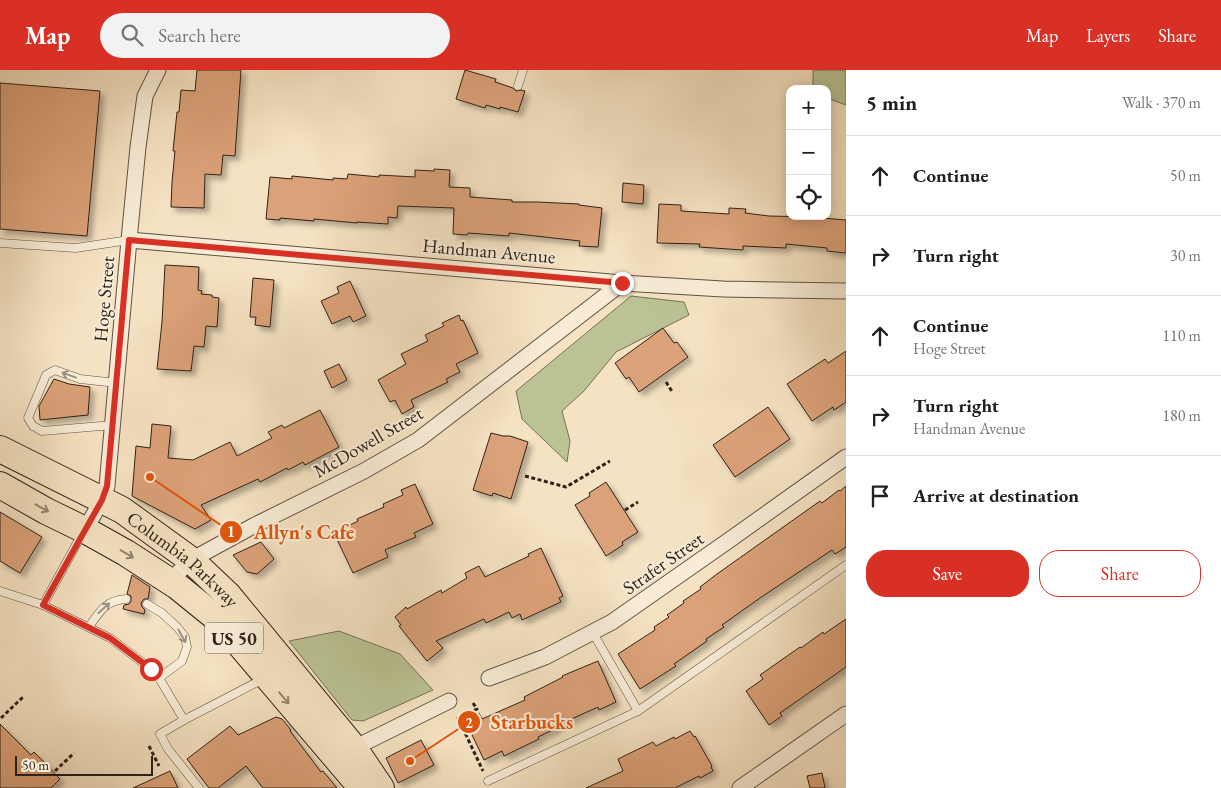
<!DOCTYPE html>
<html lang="en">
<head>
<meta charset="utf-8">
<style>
  body { margin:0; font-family:"EB Garamond",serif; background:#f2f2f2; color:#202124 }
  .controls { position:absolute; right:15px; top:15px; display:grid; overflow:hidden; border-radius:10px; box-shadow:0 2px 12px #0003 }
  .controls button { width:45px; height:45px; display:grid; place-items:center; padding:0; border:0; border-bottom:1px solid #e0e0e0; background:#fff; color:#202124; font:25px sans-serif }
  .scale { position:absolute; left:15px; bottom:12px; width:138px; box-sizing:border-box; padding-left:5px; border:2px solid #2f2219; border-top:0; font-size:14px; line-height:18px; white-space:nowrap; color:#2f2219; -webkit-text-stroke:4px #f8ecd7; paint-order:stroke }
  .stop { position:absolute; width:15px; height:15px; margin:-11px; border:4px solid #d93025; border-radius:50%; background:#fff }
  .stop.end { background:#d93025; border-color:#fff; box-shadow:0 1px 5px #0008 }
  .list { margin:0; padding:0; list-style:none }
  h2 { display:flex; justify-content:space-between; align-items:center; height:65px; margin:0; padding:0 20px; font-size:21px }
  h2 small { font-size:16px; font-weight:400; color:#757577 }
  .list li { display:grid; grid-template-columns:32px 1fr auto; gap:15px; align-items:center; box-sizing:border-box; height:80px; padding:0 20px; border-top:1px solid #e0e0e0 }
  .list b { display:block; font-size:19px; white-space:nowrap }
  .list p { margin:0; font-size:16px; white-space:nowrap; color:#757577 }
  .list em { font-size:16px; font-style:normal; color:#757577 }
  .actions { display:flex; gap:10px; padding:15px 20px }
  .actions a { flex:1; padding:11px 0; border:1px solid #d93025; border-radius:20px; text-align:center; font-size:18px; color:#d93025 }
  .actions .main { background:#d93025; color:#fff }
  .icon { flex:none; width:28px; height:28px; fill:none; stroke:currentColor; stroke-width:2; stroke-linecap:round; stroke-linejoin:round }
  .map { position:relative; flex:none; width:846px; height:718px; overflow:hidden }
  header { display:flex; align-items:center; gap:30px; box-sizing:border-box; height:70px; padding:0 25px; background:#d93025; color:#fff }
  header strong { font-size:24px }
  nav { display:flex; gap:28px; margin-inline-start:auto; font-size:18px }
  .search { width:350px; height:45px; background:#f2f2f2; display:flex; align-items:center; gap:12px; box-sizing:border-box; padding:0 18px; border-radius:28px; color:#757577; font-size:19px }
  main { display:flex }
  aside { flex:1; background:#fff }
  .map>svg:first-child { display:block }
</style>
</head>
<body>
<header>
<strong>Map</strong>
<div class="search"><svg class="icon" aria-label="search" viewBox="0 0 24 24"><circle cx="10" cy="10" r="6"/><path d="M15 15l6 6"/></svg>Search here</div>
<nav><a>Map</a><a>Layers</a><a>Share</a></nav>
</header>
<main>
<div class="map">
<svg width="846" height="718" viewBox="0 0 846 718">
  <defs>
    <filter id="shadow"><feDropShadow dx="4.5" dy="4.5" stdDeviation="2.5" flood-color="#0004"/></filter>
  </defs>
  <rect width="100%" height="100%" fill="#f5e2c2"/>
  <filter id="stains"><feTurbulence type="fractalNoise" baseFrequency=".004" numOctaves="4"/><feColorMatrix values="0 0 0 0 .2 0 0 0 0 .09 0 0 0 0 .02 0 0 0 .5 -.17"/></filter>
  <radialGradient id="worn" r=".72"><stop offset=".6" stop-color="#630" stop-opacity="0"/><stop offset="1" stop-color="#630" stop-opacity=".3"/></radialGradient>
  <g fill="#bbc394" stroke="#757256">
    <polygon points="813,0 846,0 846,35 827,28 827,19 813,19"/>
    <polygon points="631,226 684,232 689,245 616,282 584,321 562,341 570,371 567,392 522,349 516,321"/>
    <polygon points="339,561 400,584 433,620 363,651 352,650 289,571"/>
  </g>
  <g fill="#dba178" stroke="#2f2219" filter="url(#shadow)">
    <polygon points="197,0 241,0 235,86 223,85 221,105 205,104 204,138 171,137 172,112 175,81 173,81 177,42 179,42 181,20 195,21"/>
    <polygon points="465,0 496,9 495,12 513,18 516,21 521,20 525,21 518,42 500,37 500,39 486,35 485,38 456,29"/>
    <polygon points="0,13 100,21 87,166 0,159"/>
    <polygon points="434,99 450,100 449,117 470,118 470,127 512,130 512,132 537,132 579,134 579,135 602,138 598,177 579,176 580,171 509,163 509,166 468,163 467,165 453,164 454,138 398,136 397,148 388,147 388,154 357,152 357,153 314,149 314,151 280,148 280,150 266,149 270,107 292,109 292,106 333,110 333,108 347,109 348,104 379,107 379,105 415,107 415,100 434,101"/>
    <polygon points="623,113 644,115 643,134 622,132"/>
    <polygon points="659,134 681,135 681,141 729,144 729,138 746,139 745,143 769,146 811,147 846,150 846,183 827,181 827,178 786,174 786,178 743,176 743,180 699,177 700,174 657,173"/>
    <polygon points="165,195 199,197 198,220 202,221 201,224 212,225 212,227 219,228 217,257 206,256 204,277 194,276 191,301 157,299 162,252"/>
    <polygon points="253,208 274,210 270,257 255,255 256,247 250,247"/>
    <polygon points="350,211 366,246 353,252 350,246 332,254 321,231 339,223 337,217"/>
    <polygon points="459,245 461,251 463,250 478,283 456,294 460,302 446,309 448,312 411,330 414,337 402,344 395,330 390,332 378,310 406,294 401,284 428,271 425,265 444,256 442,253"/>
    <polygon points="663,258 674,273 677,272 688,287 639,322 629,307 626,309 615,293"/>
    <polygon points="846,281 846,332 834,340 833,337 812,351 787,314 825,289 828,293"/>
    <polygon points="339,294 347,310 332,318 324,301"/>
    <polygon points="54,309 69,314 90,317 88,345 40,350 39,336"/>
    <polygon points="768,337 790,369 735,407 713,375"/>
    <polygon points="320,340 339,377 305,395 303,392 288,400 287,398 260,412 258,409 201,435 211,450 195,459 132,426 136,376 150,378 152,354 171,356 168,388 193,390 230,372 237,386 272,368 268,362 282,355 284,358"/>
    <polygon points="491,363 503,366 510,366 528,372 511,429 493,423 492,426 473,420"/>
    <polygon points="606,412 638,462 622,472 623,475 606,486 575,435 590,426 589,423"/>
    <polygon points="415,414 433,454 414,463 416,467 387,479 385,480 388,487 353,503 334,463 358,451 357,449 384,437 383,434 403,425 401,420"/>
    <polygon points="846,416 846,477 835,484 832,480 760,528 722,555 724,557 706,569 707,571 674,594 676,596 640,619 618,584 655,560 654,557 669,547 667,545 684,533 683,531 701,519 700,517 717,504 820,431 822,433 839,420 840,421"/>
    <polygon points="0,442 42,467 20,503 0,491"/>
    <polygon points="261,472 274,489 257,504 247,502 233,485"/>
    <polygon points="541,478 563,526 559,528 561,532 522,550 520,544 512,548 509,542 486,553 484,549 436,571 443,578 427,591 399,556 401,555 395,547 406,537 407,539 441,520 442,523 467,508 465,503 479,496 485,507 529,486 528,484"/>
    <polygon points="132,505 150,517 148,529 144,529 141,533 142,537 145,540 144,544 123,539 124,535 129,534 131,531 131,526 127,524"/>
    <polygon points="846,549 846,597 780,643 782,646 769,655 746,621 763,609 760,605 800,577 801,578 823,562 824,564"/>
    <polygon points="598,591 616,632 599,640 598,637 556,656 557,658 538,667 539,669 504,686 502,681 484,690 465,650 479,643 482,649 525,630 524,627 563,607 562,606"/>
    <polygon points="276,647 282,649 291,660 290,661 321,702 323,701 337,718 263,718 246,696 218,718 209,718 187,689 230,656 238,665"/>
    <polygon points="0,654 31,685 34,682 60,709 51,718 0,718"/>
    <polygon points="690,661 694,667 695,666 712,696 711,697 713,701 700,708 699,706 675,718 586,718 623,701 618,689 653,672 656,676 674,667 675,669"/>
    <polygon points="421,670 434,695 398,713 386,688"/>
    <polygon points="170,701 178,718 133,718"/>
    <polygon points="822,703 825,718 810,718 807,706"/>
  </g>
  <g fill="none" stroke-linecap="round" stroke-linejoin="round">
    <g stroke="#605243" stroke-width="9">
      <g id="lane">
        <polyline points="518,16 523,0"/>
        <polyline points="0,173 76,178 129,170"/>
        <polyline points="113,355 42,361 33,356 28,348 46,305 55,300 80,309 117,313"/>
        <polyline points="0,521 43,535 110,568 151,599 159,608 184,650"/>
        <polyline points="147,534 162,543 177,557 185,567 187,577 182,591 159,608"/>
        <polyline points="43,535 82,464"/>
        <path d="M89,557c10,-15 17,-27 37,-28"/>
        <polyline points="593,563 638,641"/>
        <polyline points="488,711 638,641 846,495"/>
        <polyline points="199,718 168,679 160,664 184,650 263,609"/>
      </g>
    </g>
    <g stroke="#605243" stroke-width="17">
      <g id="street">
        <polyline points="129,170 622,213 723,219 846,221"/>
        <polyline points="85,460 102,430 107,416 129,170 138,77 145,26 158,0"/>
        <polyline points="170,511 191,490 255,455 364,401 418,370 622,213"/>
        <polyline points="489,608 545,587 612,552 728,471 846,387"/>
        <polyline points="354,678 449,631"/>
        <polyline points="740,718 846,644"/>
      </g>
    </g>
    <g stroke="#2f2219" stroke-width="28">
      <g id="highway">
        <path id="s1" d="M0,379l122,61 69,50 37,35 126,153 27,40"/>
        <polyline points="0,415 46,441 85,460 126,483 177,516 219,550 355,710 364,718"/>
      </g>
    </g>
    <g stroke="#2f2219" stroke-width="3" stroke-dasharray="4 2.5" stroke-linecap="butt">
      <polyline points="666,312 673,323"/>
      <polyline points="525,406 566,417 610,391"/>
      <polyline points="625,440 638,432"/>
      <polyline points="473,633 477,639 458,648 483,701"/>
      <polyline points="1,648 23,627"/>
      <polyline points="149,676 159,696"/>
      <polyline points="55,701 74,683"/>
    </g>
    <use href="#lane" stroke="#f8ecd7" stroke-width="8"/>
    <use href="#street" stroke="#f8ecd7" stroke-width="15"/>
    <use href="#highway" stroke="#f5e2c2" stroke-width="26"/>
  </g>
  <defs><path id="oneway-shaft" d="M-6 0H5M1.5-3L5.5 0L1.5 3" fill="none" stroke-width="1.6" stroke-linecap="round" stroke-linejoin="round" transform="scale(1.25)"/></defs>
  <g stroke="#9e9182">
    <use href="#oneway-shaft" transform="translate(69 305) rotate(-160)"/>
    <use href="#oneway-shaft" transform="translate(104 538) rotate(-42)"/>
    <use href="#oneway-shaft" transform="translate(182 566) rotate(61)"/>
  </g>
  <g stroke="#92826e">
    <use href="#oneway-shaft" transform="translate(42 438) rotate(29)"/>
    <use href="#oneway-shaft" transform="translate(127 484) rotate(31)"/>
    <use href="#oneway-shaft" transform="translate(284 628) rotate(49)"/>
  </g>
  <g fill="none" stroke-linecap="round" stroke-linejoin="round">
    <polyline stroke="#d93025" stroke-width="6" points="151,599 110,568 43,535 102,430 107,416 129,170 622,213"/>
  </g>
  <g text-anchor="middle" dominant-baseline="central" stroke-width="4" stroke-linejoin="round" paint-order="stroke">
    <rect fill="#f8ecd7" stroke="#6b5f52" stroke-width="1" x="205" y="552.5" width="58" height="31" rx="4"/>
    <g font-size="18" font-weight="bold" fill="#2f2219">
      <text x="234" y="568">US 50</text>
    </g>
    <g font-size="19" fill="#2f2219" stroke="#f8ecd7">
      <text transform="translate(489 181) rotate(5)">Handman Avenue</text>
      <text transform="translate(104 229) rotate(-85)">Hoge Street</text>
      <text transform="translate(368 372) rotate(-30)">McDowell Street</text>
      <text stroke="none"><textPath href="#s1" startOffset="215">Columbia Parkway</textPath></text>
      <text transform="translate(663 493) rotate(-35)">Strafer Street</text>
    </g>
  </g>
  <path fill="none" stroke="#df560d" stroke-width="2" d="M150 407L231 462M410 691L469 652"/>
  <g fill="#df560d" stroke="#f8ecd7" stroke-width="2">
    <circle cx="150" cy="407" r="5"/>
    <circle cx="410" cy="691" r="5"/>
    <circle cx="231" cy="462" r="12"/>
    <circle cx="469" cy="652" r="12"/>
  </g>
  <g font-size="15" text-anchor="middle" font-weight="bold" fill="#fff">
    <text x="231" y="467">1</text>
    <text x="469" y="658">2</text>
  </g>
  <g font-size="20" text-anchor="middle" font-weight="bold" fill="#df560d" stroke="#f8ecd7" stroke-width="4" stroke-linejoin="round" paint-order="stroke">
    <text x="304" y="469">Allyn's Cafe</text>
    <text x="532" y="659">Starbucks</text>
  </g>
  <rect width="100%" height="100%" filter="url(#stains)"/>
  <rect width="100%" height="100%" fill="url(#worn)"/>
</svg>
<div class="controls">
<button>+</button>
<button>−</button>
<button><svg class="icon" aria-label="locate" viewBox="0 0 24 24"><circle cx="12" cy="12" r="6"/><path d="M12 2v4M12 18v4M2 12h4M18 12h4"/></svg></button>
</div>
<div class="scale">50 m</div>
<div class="stop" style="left:151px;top:599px"></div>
<div class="stop end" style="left:622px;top:213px"></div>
</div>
<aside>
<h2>5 min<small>Walk · 370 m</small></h2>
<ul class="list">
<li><svg class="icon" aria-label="ahead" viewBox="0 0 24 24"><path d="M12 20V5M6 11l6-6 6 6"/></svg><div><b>Continue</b></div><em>50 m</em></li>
<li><svg class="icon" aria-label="right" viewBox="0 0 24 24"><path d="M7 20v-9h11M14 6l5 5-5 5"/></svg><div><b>Turn right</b></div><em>30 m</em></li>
<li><svg class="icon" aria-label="ahead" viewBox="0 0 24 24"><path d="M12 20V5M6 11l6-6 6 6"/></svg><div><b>Continue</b><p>Hoge Street</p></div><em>110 m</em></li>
<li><svg class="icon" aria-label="right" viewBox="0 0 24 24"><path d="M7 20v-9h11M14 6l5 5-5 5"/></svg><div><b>Turn right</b><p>Handman Avenue</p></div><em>180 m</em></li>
<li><svg class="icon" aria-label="arrive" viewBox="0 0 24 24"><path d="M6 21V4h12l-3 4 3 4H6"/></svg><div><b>Arrive at destination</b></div></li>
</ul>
<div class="actions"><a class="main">Save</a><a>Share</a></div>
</aside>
</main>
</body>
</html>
